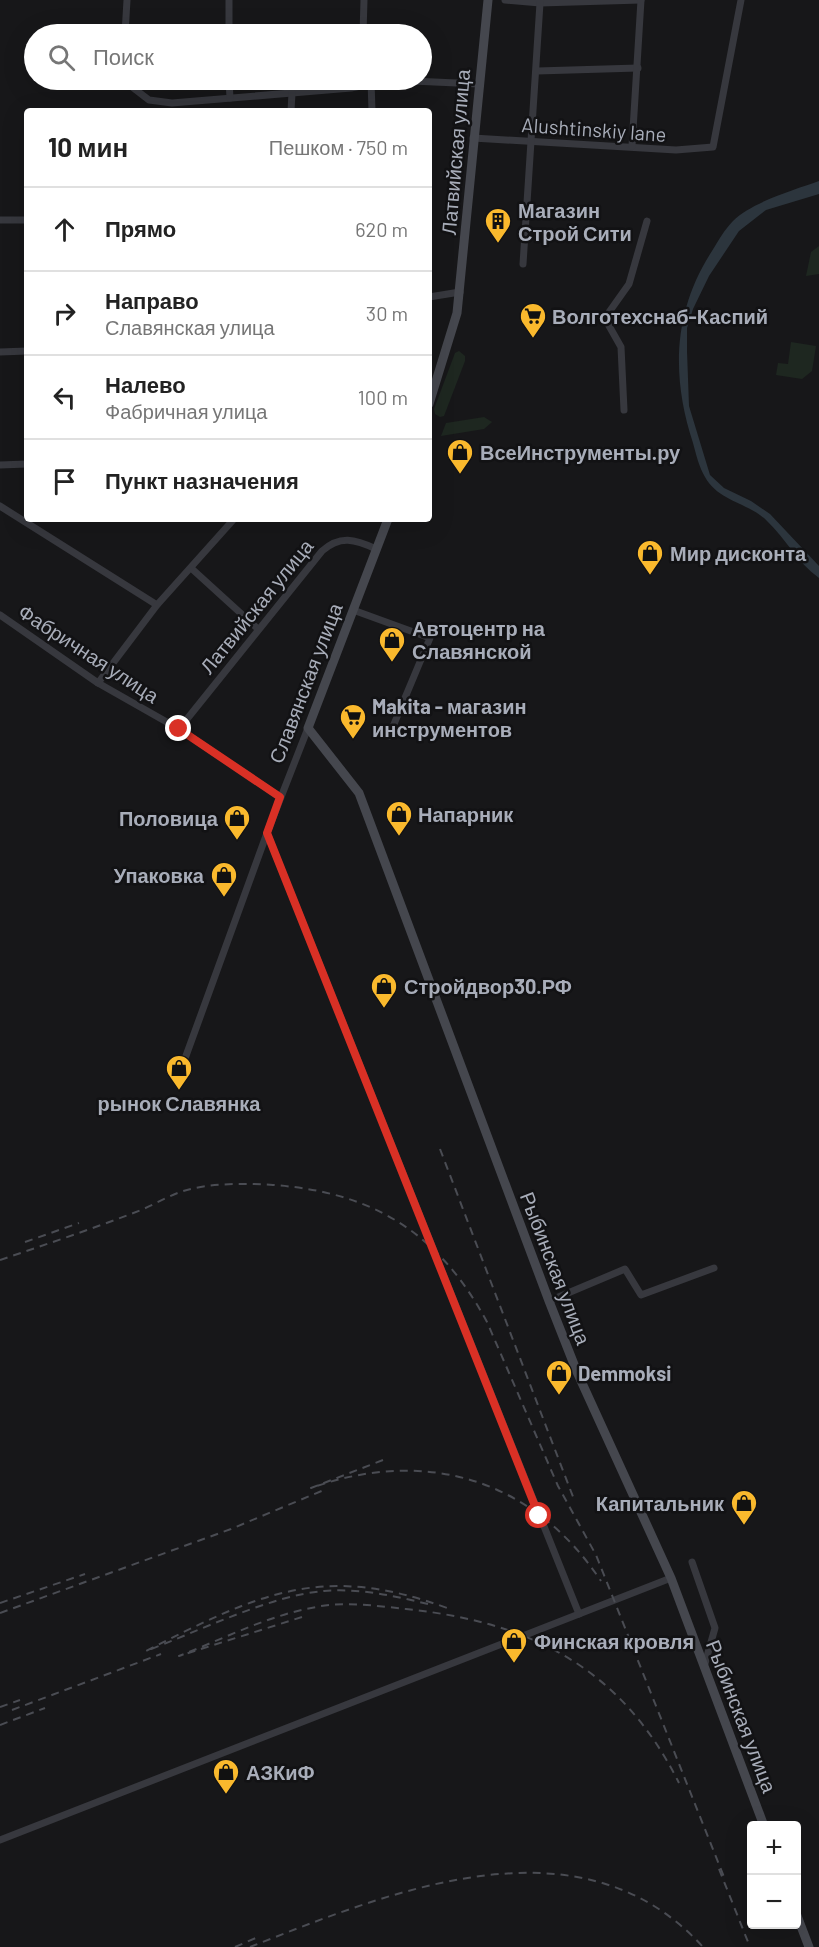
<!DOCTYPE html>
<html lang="ru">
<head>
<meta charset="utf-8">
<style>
  body { margin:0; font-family:Barlow,sans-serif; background:#f6f6f6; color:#222 }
  .controls { position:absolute; right:18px; bottom:18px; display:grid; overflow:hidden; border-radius:6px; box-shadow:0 6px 24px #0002 }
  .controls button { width:54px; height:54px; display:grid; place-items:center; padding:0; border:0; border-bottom:2px solid #e0e0e0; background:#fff; color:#222; font:30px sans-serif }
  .stop { position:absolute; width:18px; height:18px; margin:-14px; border:4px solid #d93025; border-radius:50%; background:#fff }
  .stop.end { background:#d93025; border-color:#fff; box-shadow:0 2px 6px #0008 }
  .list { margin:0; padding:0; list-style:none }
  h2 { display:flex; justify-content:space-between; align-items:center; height:78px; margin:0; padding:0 24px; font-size:26px }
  h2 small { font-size:20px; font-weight:400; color:#767676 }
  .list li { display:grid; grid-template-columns:39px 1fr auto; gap:18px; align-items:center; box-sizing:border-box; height:84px; padding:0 24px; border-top:2px solid #e0e0e0 }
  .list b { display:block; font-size:22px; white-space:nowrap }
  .list p { margin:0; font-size:20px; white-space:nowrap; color:#767676 }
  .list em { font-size:20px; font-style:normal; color:#767676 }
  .icon { flex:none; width:33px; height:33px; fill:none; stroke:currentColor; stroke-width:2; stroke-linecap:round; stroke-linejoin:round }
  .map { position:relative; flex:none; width:819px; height:1947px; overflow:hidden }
  .search { position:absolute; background:#fff; box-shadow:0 6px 24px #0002; left:24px; top:24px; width:408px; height:66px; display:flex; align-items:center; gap:15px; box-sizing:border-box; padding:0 21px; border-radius:33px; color:#767676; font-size:22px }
  .panel { position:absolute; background:#fff; box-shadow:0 6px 24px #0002; left:24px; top:108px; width:408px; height:414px; border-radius:6px }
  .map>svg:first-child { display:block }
</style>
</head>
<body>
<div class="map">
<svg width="819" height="1947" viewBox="0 0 819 1947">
  <rect width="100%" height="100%" fill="#171719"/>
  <g fill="#1e2720">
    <polygon points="819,246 819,274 806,276 811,252"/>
    <polygon points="791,342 816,346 812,371 802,379 776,375 778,363 788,364"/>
    <polygon points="459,351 465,356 465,361 444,416 440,417 435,414 434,409 455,353"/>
    <polygon points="484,417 492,422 484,429 441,436 446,423"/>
  </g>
  <path fill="#2c353d" d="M819,181v13l-53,16 -27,21 -30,45 -16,33 -6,19v23l2,55 21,69 14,13 27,13 19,13 49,52v12c-22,-16 -33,-39 -52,-57 -19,-19 -48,-19 -62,-44 -6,-10 -9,-23 -12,-34 -22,-67 -20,-132 19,-192 6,-10 13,-22 21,-30 19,-19 61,-31 86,-40z"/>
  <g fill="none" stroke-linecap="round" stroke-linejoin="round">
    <g stroke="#37383e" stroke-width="7">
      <polyline points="229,0 229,34"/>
      <polyline points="505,0 540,3 641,0"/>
      <polyline points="125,34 127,0"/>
      <polyline points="363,34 364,0"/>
      <polyline points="537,71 638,68"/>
      <polyline points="123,80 149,100 172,103 351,88 390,80 479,84"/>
      <polyline points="229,80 230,98"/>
      <polyline points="371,81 372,111"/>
      <polyline points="291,111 292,93"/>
      <polyline points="473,138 676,150 713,147 741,0"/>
      <polyline points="632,146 641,0"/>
      <polyline points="0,220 27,220"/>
      <polyline points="523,264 540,3"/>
      <polyline points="429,297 460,292"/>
      <polyline points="0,352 27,351"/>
      <polyline points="624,410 621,347 608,324 607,315 629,284 647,221"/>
      <polyline points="0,465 27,464"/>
      <polyline points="0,506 157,605"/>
      <polyline points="191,568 258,629"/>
      <polyline points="353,610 430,638 389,736"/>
      <polyline points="0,615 98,683 179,729 280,797"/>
      <polyline points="98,683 157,605 234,519"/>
      <path d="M179,729l143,-178c18,-16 33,-12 54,-2"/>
      <polyline points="267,833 579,1614"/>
      <polyline points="183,1064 267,833 308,728"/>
      <polyline points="549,1301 625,1269 641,1295 714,1268"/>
      <polyline points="692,1562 715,1628 704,1667"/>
      <polyline points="0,1840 671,1578"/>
    </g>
    <g stroke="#45474e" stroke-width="9">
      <polyline points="429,404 457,313 488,0"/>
      <polyline points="388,519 308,728 359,793 549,1301 577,1372 671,1578 764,1826"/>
      <polyline points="796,1913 809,1947"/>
    </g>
    <g stroke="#4a4c53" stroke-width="2" stroke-dasharray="8 6" stroke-linecap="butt">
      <polyline points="440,1149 575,1502"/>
      <polyline points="25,1242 79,1223"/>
      <path d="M0,1260c47,-16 95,-32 141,-50 14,-6 27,-14 42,-19 27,-8 61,-8 90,-6 100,7 166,48 214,137l71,164 38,69 128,322"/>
      <path d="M383,1460l-72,28c115,-41 222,-9 290,93"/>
      <polyline points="0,1603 85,1574"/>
      <path d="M428,1604c-34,-8 -68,-16 -104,-13 -53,4 -127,41 -178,60 112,-57 176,-89 301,-43"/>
      <polyline points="0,1613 231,1529 324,1490"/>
      <path d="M302,1617l-123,39c44,-17 90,-41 137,-49 29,-6 61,-1 90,2 124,13 215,58 273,174"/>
      <polyline points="0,1707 20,1700"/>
      <polyline points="12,1710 161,1654"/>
      <polyline points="0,1725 45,1708"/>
      <polyline points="719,1869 750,1947"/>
      <polyline points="235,1947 258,1937"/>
      <path d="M250,1947c140,-55 330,-135 453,0"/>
    </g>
  </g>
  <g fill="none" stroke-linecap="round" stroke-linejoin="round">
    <polyline stroke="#d93025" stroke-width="8" points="179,729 280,797 267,833 539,1516"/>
  </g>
  <defs>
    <g id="building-pin" transform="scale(1.35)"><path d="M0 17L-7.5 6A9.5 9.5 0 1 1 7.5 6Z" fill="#fab92d" stroke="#121214"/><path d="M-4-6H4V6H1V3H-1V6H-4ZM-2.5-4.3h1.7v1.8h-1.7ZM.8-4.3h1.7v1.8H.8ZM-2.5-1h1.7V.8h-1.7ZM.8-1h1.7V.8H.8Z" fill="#111"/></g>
    <g id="supermarket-pin" transform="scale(1.35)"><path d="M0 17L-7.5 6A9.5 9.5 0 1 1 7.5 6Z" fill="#fab92d" stroke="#121214"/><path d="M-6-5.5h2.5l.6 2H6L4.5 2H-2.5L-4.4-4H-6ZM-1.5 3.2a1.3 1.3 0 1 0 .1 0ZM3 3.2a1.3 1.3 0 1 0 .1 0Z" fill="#111"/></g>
    <g id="shop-pin" transform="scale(1.35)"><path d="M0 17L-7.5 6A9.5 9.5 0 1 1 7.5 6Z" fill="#fab92d" stroke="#121214"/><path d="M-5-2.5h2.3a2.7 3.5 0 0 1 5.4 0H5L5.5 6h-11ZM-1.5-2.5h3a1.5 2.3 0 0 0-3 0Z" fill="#111"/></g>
  </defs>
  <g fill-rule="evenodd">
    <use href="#building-pin" x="498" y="221"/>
    <use href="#supermarket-pin" x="533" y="316"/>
    <use href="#shop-pin" x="460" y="452"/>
    <use href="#shop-pin" x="650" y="553"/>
    <use href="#shop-pin" x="392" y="640"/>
    <use href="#supermarket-pin" x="353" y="717"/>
    <use href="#shop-pin" x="399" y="814"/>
    <use href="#shop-pin" x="237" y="818"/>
    <use href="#shop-pin" x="224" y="875"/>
    <use href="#shop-pin" x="384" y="986"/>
    <use href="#shop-pin" x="179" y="1068"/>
    <use href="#shop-pin" x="559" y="1373"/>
    <use href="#shop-pin" x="744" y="1503"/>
    <use href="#shop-pin" x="514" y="1641"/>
    <use href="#shop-pin" x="226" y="1772"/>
  </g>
  <g text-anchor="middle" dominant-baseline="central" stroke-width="5" stroke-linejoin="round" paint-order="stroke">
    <g font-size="20" fill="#a8adb9" stroke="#121214">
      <text transform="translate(594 129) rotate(4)">Alushtinskiy lane</text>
      <text transform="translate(455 152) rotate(-85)">Латвийская улица</text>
      <text transform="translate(256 606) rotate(-51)">Латвийская улица</text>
      <text transform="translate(89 653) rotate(33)">Фабричная улица</text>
      <text transform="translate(305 683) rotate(-69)">Славянская улица</text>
      <text transform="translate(556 1268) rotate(69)">Рыбинская улица</text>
      <text transform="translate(742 1716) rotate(69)">Рыбинская улица</text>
    </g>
    <g font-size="20" font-weight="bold" fill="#a8adb9" stroke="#121214" text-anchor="start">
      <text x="518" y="210">Магазин<tspan x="518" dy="23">Строй Сити</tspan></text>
      <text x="552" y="316">Волготехснаб-Каспий</text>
      <text x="480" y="452">ВсеИнструменты.ру</text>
      <text x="670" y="553">Мир дисконта</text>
      <text x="412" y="628">Автоцентр на<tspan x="412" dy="23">Славянской</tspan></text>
      <text x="372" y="706">Makita - магазин<tspan x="372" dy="23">инструментов</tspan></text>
      <text x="418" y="814">Напарник</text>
      <text x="218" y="818" text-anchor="end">Половица</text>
      <text x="204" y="875" text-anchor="end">Упаковка</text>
      <text x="404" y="986">Стройдвор30.РФ</text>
      <text x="179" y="1103" text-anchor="middle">рынок Славянка</text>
      <text x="578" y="1373">Demmoksi</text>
      <text x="724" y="1503" text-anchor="end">Капитальник</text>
      <text x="534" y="1641">Финская кровля</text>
      <text x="246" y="1772">АЗКиФ</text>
    </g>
  </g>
</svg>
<div class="controls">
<button>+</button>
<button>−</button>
</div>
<div class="stop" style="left:539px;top:1516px"></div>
<div class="stop end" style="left:179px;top:729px"></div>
<div class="search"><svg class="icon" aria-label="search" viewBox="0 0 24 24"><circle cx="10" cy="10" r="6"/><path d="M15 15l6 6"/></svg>Поиск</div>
<section class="panel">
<h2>10 мин<small>Пешком · 750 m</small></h2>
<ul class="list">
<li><svg class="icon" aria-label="ahead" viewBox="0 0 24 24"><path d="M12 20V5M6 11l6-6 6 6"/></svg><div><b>Прямо</b></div><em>620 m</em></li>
<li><svg class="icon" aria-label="right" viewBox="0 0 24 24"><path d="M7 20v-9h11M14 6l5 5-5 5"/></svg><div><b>Направо</b><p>Славянская улица</p></div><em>30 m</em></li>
<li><svg class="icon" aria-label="left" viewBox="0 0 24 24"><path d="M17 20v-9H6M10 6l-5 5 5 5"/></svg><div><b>Налево</b><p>Фабричная улица</p></div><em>100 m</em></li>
<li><svg class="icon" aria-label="arrive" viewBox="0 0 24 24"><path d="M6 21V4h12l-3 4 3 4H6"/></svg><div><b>Пункт назначения</b></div></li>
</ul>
</section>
</div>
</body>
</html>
